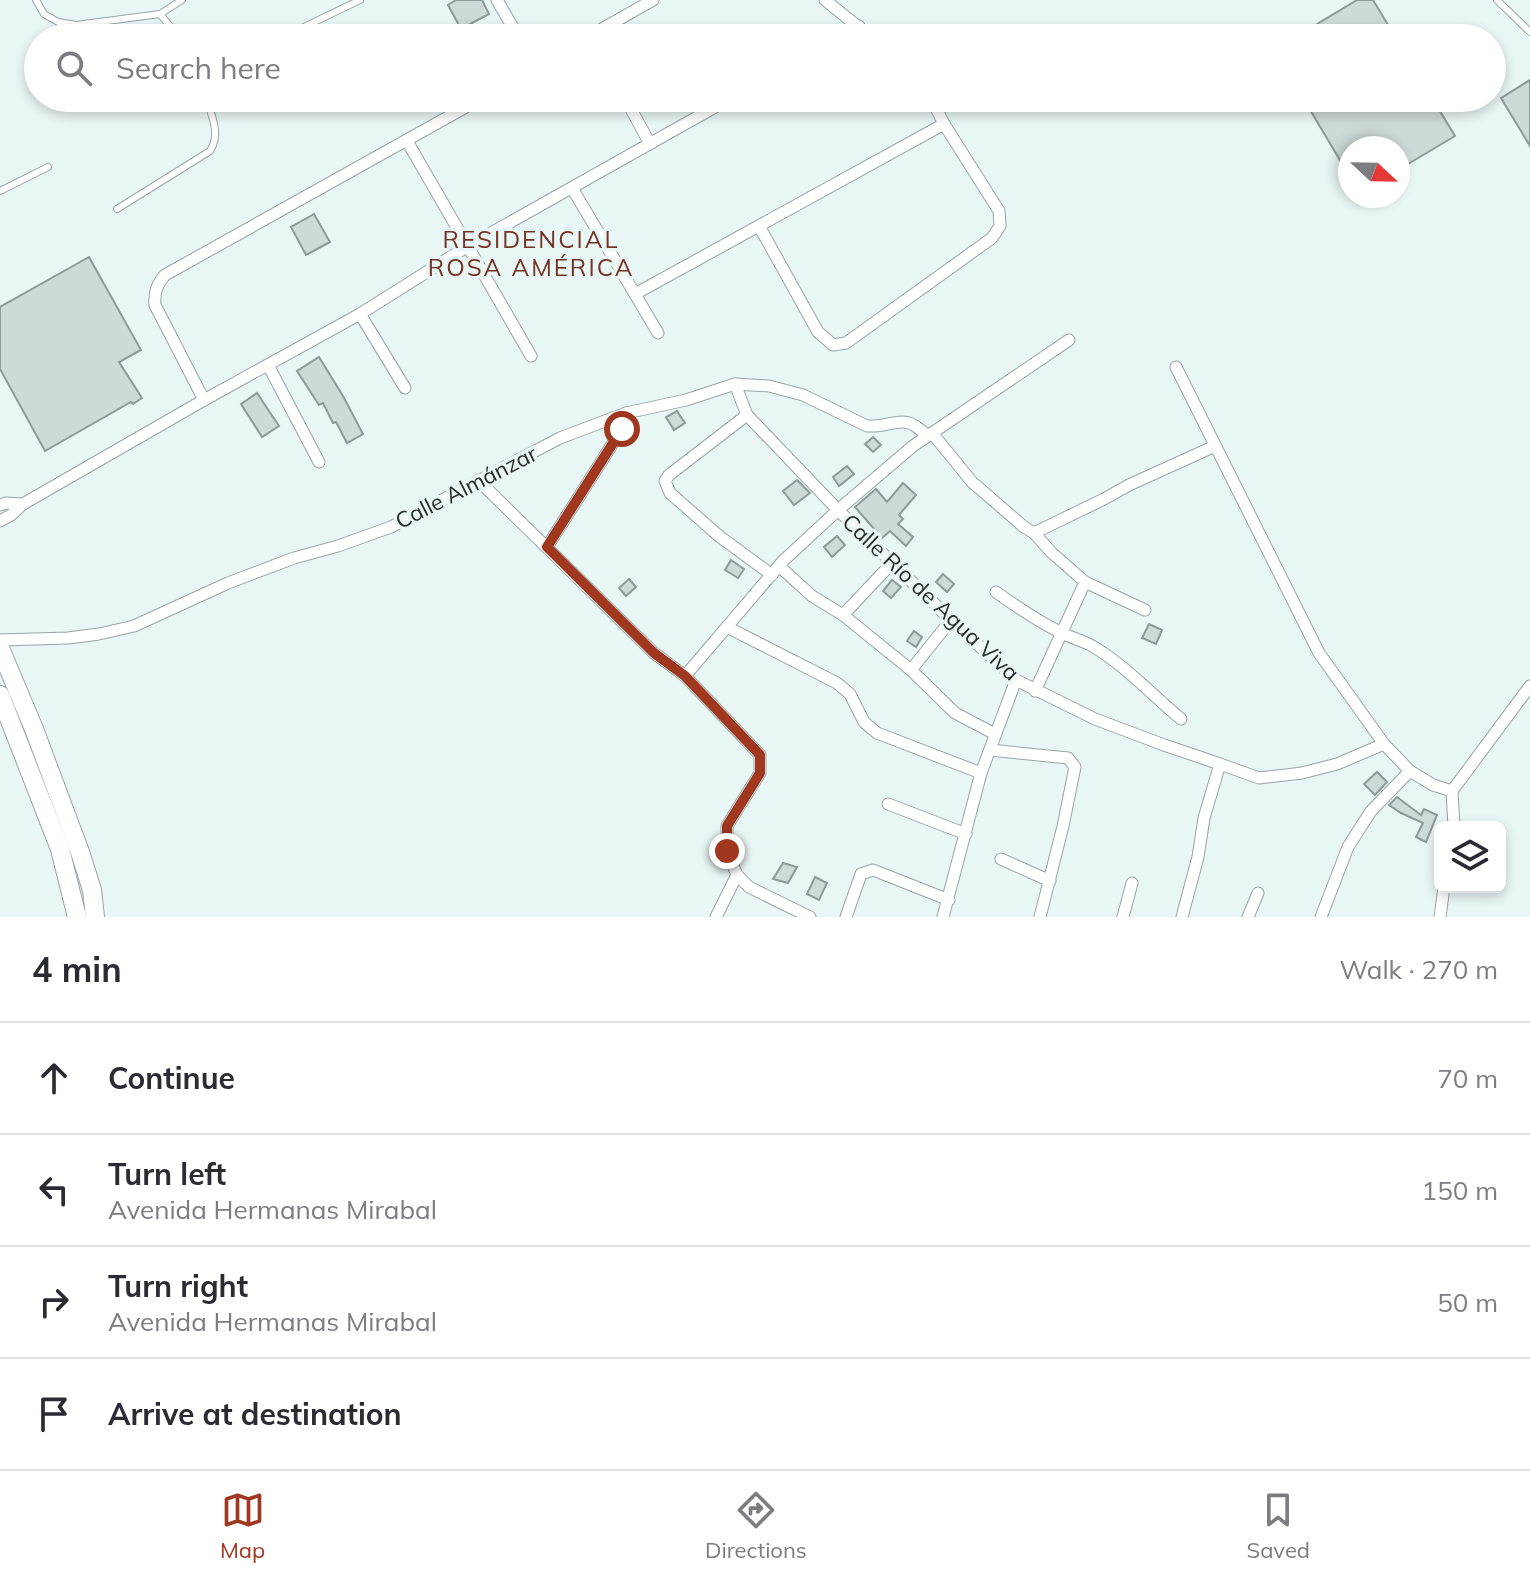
<!DOCTYPE html>
<html lang="en">
<head>
<meta charset="utf-8">
<style>
  body { margin:0; font-family:Mulish,sans-serif; background:#f7f7f7; color:#2b2b33 }
  .controls { position:absolute; right:24px; bottom:24px; display:grid; overflow:hidden; border-radius:12px; box-shadow:0 4px 12px #0003 }
  .controls button { width:72px; height:72px; display:grid; place-items:center; padding:0; border:0; border-bottom:2px solid #e1e1e2; background:#fff; color:#2b2b33; font:40px sans-serif }
  .compass { position:absolute; left:1338px; top:136px; width:72px; height:72px; border-radius:50%; background:#fff; box-shadow:0 4px 12px #0003; rotate:112deg }
  .stop { position:absolute; width:24px; height:24px; margin:-18px; border:6px solid #a0371f; border-radius:50%; background:#fff }
  .stop.end { background:#a0371f; border-color:#fff; box-shadow:0 2px 8px #0008 }
  .list { margin:0; padding:0; list-style:none }
  h2 { display:flex; justify-content:space-between; align-items:center; height:104px; margin:0; padding:0 32px; font-size:34px }
  h2 small { font-size:26px; font-weight:400; color:#7c7c81 }
  .list li { display:grid; grid-template-columns:52px 1fr auto; gap:24px; align-items:center; box-sizing:border-box; height:112px; padding:0 32px; border-top:2px solid #e1e1e2 }
  .list b { display:block; font-size:30px; white-space:nowrap }
  .list p { margin:0; font-size:26px; white-space:nowrap; color:#7c7c81 }
  .list em { font-size:26px; font-style:normal; color:#7c7c81 }
  .icon { flex:none; width:44px; height:44px; fill:none; stroke:currentColor; stroke-width:2; stroke-linecap:round; stroke-linejoin:round }
  .map { position:relative; flex:none; width:1530px; height:917px; overflow:hidden }
  .search { position:absolute; background:#fff; box-shadow:0 4px 12px #0003; left:24px; right:24px; top:24px; height:88px; display:flex; align-items:center; gap:20px; box-sizing:border-box; padding:0 28px; border-radius:44px; color:#7c7c81; font-size:30px }
  .sheet { height:552px; background:#fff }
  nav { display:flex; justify-content:space-around; align-items:center; box-sizing:border-box; height:112px; border-top:2px solid #e1e1e2; background:#fff; font-size:22px; color:#7c7c81 }
  nav a { display:grid; justify-items:center; gap:4px }
  nav .on { color:#a0371f }
  .map>svg:first-child { display:block }
</style>
</head>
<body>
<div class="map">
<svg width="1530" height="917" viewBox="0 0 1530 917">
  <rect width="100%" height="100%" fill="#e9f6f6"/>
  <g fill="#cddada" stroke="#8d9a9a" stroke-width="2">
    <polygon points="456,0 482,0 489,14 461,29 448,5"/>
    <polygon points="1357,0 1373,0 1396,38 1294,38"/>
    <polygon points="1530,80 1530,146 1501,98"/>
    <polygon points="1303,98 1432,98 1455,136 1398,170 1398,148 1350,148 1350,177"/>
    <polygon points="314,214 330,242 306,255 291,227"/>
    <polygon points="89,257 141,350 119,362 142,398 133,404 131,402 45,451 0,369 0,307"/>
    <polygon points="319,357 343,396 363,434 347,443 336,422 333,423 323,403 319,405 297,371"/>
    <polygon points="257,393 279,426 262,437 241,404"/>
    <polygon points="677,411 685,423 674,430 666,417"/>
    <polygon points="873,437 881,445 873,452 865,444"/>
    <polygon points="847,466 854,474 839,486 833,477"/>
    <polygon points="797,480 810,493 794,505 783,491"/>
    <polygon points="903,483 916,495 899,515 903,519 898,524 913,537 906,546 890,531 882,538 855,507 876,489 887,502"/>
    <polygon points="837,536 845,545 832,557 824,547"/>
    <polygon points="731,560 744,569 738,578 725,570"/>
    <polygon points="943,574 954,584 947,592 936,582"/>
    <polygon points="629,579 636,587 626,596 619,588"/>
    <polygon points="892,580 901,587 891,598 883,591"/>
    <polygon points="1149,624 1162,630 1156,644 1142,638"/>
    <polygon points="914,631 922,637 916,647 907,641"/>
    <polygon points="1377,772 1387,782 1375,795 1364,784"/>
    <polygon points="1397,797 1421,815 1424,809 1437,815 1426,842 1416,837 1423,823 1401,813 1389,805"/>
    <polygon points="783,863 797,867 788,883 773,879"/>
    <polygon points="815,877 827,883 819,900 807,894"/>
  </g>
  <g fill="none" stroke-linecap="round" stroke-linejoin="round">
    <g stroke="#98a4a5" stroke-width="8">
      <g id="service">
        <polyline points="36,0 44,14 58,22 76,25 160,14 182,0"/>
        <polyline points="1497,0 1530,32"/>
        <polyline points="160,14 180,38"/>
        <polyline points="281,38 360,0"/>
        <polyline points="0,191 48,167"/>
        <path d="M117,209l93,-58c11,-16 2,-35 -4,-53"/>
      </g>
    </g>
    <g stroke="#98a4a5" stroke-width="13">
      <g id="minor">
        <polyline points="497,0 519,38"/>
        <polyline points="825,0 872,38"/>
        <polyline points="586,38 653,0"/>
        <polyline points="838,38 859,26"/>
        <polyline points="625,98 650,144"/>
        <polyline points="407,141 531,356"/>
        <polyline points="572,188 658,333"/>
        <polyline points="759,226 818,332 833,345 846,343 992,238 1000,226 999,211 944,124 931,98"/>
        <polyline points="635,294 944,124"/>
        <polyline points="360,314 405,388"/>
        <polyline points="268,365 319,462"/>
        <polyline points="1176,367 1319,653 1384,744"/>
        <polyline points="735,384 747,415 838,510 951,620 1016,680 1095,719 1164,745 1220,764"/>
        <path d="M204,400l-49,-95c-1,-13 2,-21 10,-30l317,-177"/>
        <polyline points="747,415 669,475 665,481 670,493 719,536 772,575"/>
        <polyline points="932,433 972,482 1024,527 1034,533 1051,552 1085,582 1035,691"/>
        <polyline points="478,480 654,653 685,676 760,755 760,773 727,826 727,851 737,875 749,887 810,917"/>
        <polyline points="0,505 6,503 23,504"/>
        <polyline points="0,521 11,515 23,504 204,400 360,314 468,246 731,98"/>
        <polyline points="1034,533 1104,499 1129,485 1215,446"/>
        <polyline points="547,547 622,429 626,413"/>
        <polyline points="779,566 812,596 843,615 911,670 955,713 995,734"/>
        <polyline points="1085,582 1145,610"/>
        <path d="M996,592c21,15 41,29 64,40 11,6 24,9 34,15 33,20 58,48 87,72"/>
        <polyline points="843,615 892,563"/>
        <polyline points="727,627 837,683 850,694 864,722 877,733 981,773"/>
        <path d="M0,640l68,-2 31,-4 35,-8 94,-43 66,-25 44,-12 53,-19 169,-89 66,-25 60,-13 49,-16 34,2 34,9 64,31c27,2 36,-16 60,10"/>
        <polyline points="911,670 951,620"/>
        <polyline points="685,676 783,561 838,510 913,446 1069,340"/>
        <polyline points="990,750 1068,758 1075,767 1063,826 1040,917"/>
        <polyline points="1410,771 1433,785 1452,791 1454,827"/>
        <polyline points="1452,791 1530,686"/>
        <polyline points="888,804 966,834"/>
        <polyline points="1001,859 1050,881"/>
        <polyline points="716,917 737,875"/>
        <polyline points="846,917 861,874 873,870 949,900"/>
        <polyline points="943,917 981,773 1016,680"/>
        <polyline points="1123,917 1132,883"/>
        <polyline points="1182,917 1198,857 1204,818 1220,764 1259,778 1302,773 1337,764 1384,744 1410,771 1371,811 1348,847 1321,917"/>
        <polyline points="1248,917 1258,893"/>
        <polyline points="1440,917 1444,887"/>
      </g>
    </g>
    <g stroke="#98a4a5" stroke-width="20">
      <g id="primary">
        <polyline points="0,648 34,729 80,852 92,890 95,917"/>
        <polyline points="0,695 60,849 77,917"/>
      </g>
    </g>
    <use href="#service" stroke="#fff" stroke-width="6"/>
    <use href="#minor" stroke="#fff" stroke-width="11"/>
    <use href="#primary" stroke="#fff" stroke-width="18"/>
  </g>
  <g fill="none" stroke-linecap="round" stroke-linejoin="round">
    <polyline stroke="#a0371f" stroke-width="10" points="622,429 547,547 654,653 685,676 760,755 760,773 727,826 727,851"/>
  </g>
  <g text-anchor="middle" dominant-baseline="central" stroke-width="7" stroke-linejoin="round" paint-order="stroke">
    <g font-size="22" fill="#272c2c" stroke="#e9f6f6">
      <text transform="translate(466 487) rotate(-27)">Calle Almánzar</text>
      <text transform="translate(931 597) rotate(43)">Calle Río de Agua Viva</text>
    </g>
    <g font-size="24" letter-spacing="2" fill="#763222" stroke="#e9f6f6">
      <text x="531" y="239">RESIDENCIAL<tspan x="531" dy="28">ROSA AMÉRICA</tspan></text>
    </g>
  </g>
</svg>
<div class="controls">
<button><svg class="icon" aria-label="layers" viewBox="0 0 24 24"><path d="M12 4l9 5-9 5-9-5zM3 14l9 5 9-5"/></svg></button>
</div>
<svg class="compass" viewBox="-18 -18 36 36"><path d="M0-13l5 13h-10z" fill="#e53935"/><path d="M0 13l5-13h-10z" fill="#7c7c81"/></svg>
<div class="stop" style="left:622px;top:429px"></div>
<div class="stop end" style="left:727px;top:851px"></div>
<div class="search"><svg class="icon" aria-label="search" viewBox="0 0 24 24"><circle cx="10" cy="10" r="6"/><path d="M15 15l6 6"/></svg>Search here</div>
</div>
<section class="sheet">
<h2>4 min<small>Walk · 270 m</small></h2>
<ul class="list">
<li><svg class="icon" aria-label="ahead" viewBox="0 0 24 24"><path d="M12 20V5M6 11l6-6 6 6"/></svg><div><b>Continue</b></div><em>70 m</em></li>
<li><svg class="icon" aria-label="left" viewBox="0 0 24 24"><path d="M17 20v-9H6M10 6l-5 5 5 5"/></svg><div><b>Turn left</b><p>Avenida Hermanas Mirabal</p></div><em>150 m</em></li>
<li><svg class="icon" aria-label="right" viewBox="0 0 24 24"><path d="M7 20v-9h11M14 6l5 5-5 5"/></svg><div><b>Turn right</b><p>Avenida Hermanas Mirabal</p></div><em>50 m</em></li>
<li><svg class="icon" aria-label="arrive" viewBox="0 0 24 24"><path d="M6 21V4h12l-3 4 3 4H6"/></svg><div><b>Arrive at destination</b></div></li>
</ul>
</section>
<nav>
<a class="on"><svg class="icon" aria-label="map" viewBox="0 0 24 24"><path d="M3 6l6-2 6 2 6-2v14l-6 2-6-2-6 2zM9 4v14M15 6v14"/></svg>Map</a>
<a><svg class="icon" aria-label="directions" viewBox="0 0 24 24"><path d="M12 3l9 9-9 9-9-9zM9 14v-3h6M13 9l2 2-2 2"/></svg>Directions</a>
<a><svg class="icon" aria-label="saved" viewBox="0 0 24 24"><path d="M7 4h10v16l-5-4-5 4z"/></svg>Saved</a>
</nav>
</body>
</html>
